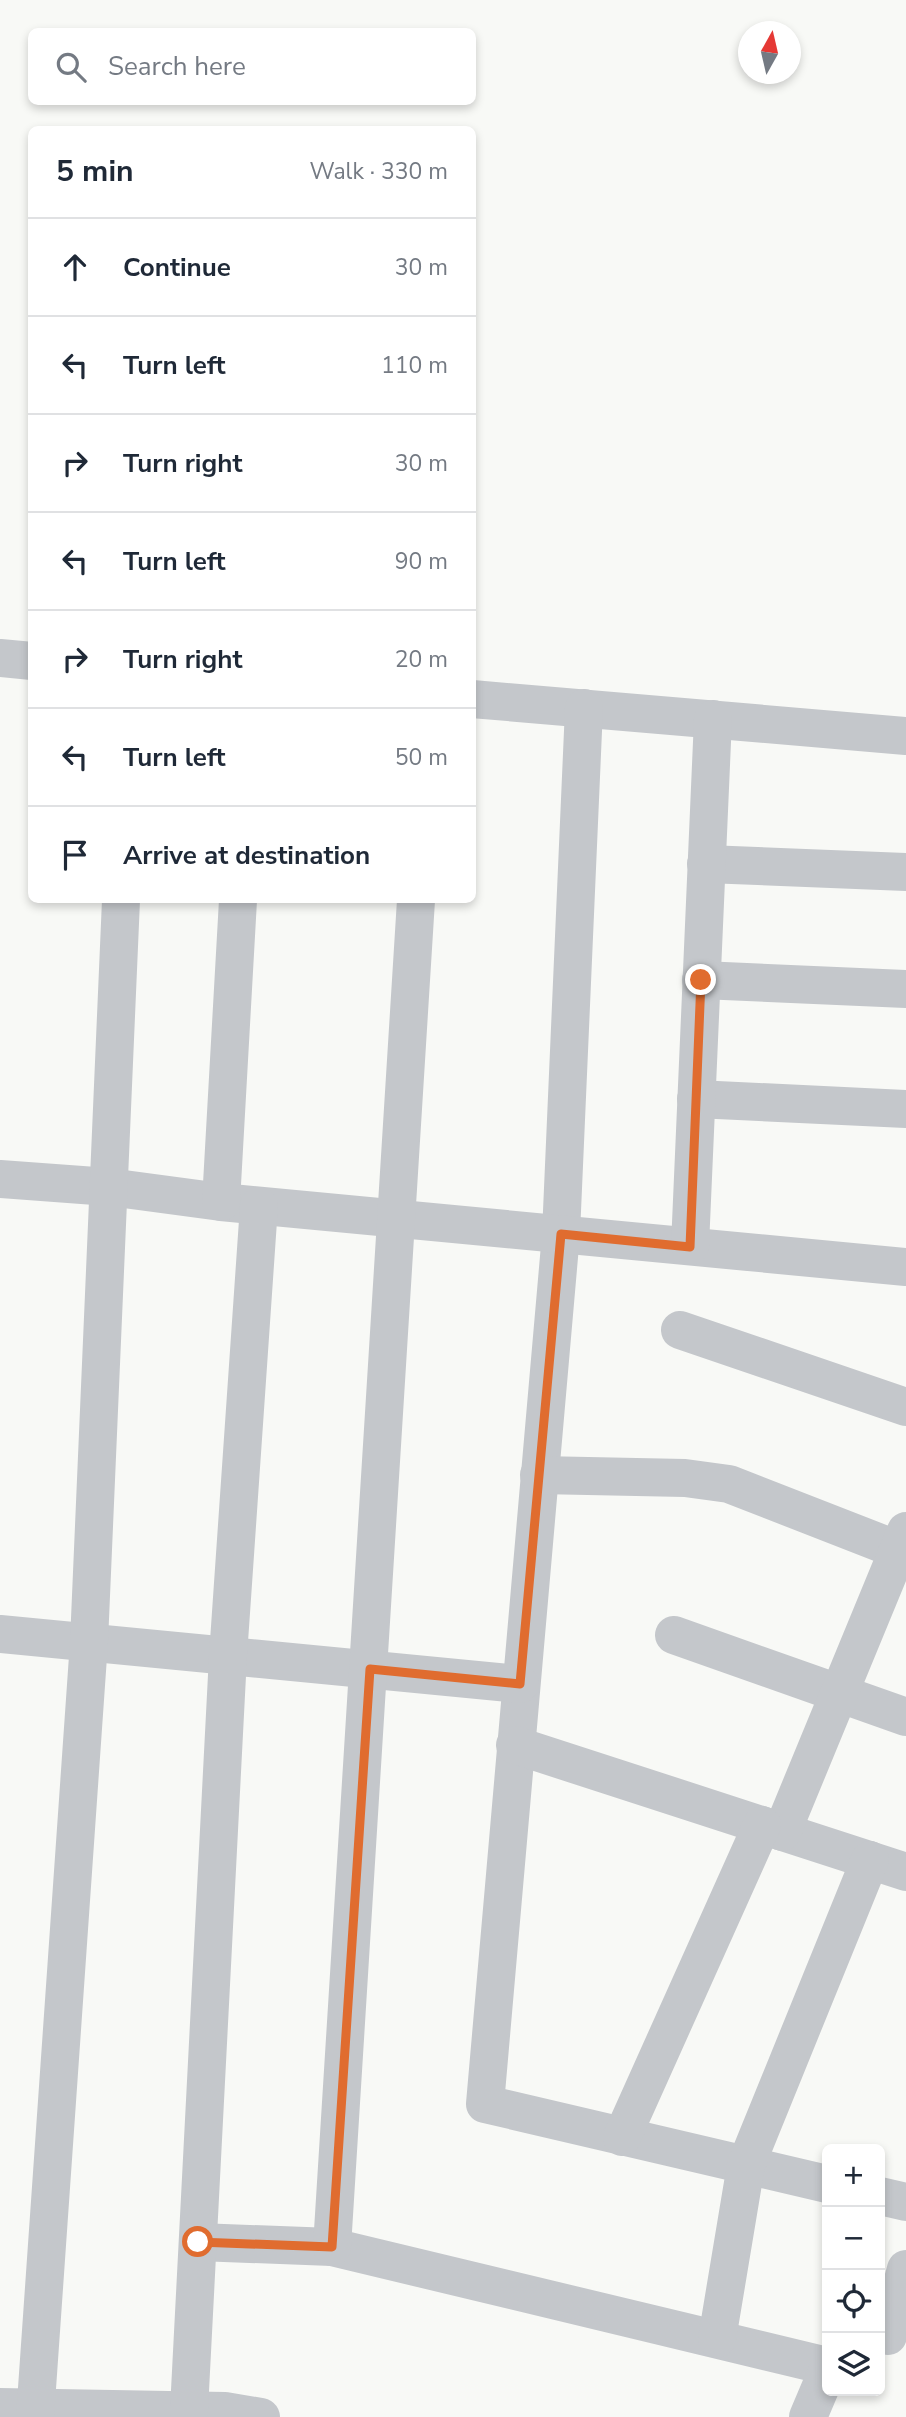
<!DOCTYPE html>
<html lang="en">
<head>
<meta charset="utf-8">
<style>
  body { margin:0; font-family:"Nunito Sans",sans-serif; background:#f2f2f3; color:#1f2937 }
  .controls { position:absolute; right:21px; bottom:21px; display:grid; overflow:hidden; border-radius:10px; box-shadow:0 4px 10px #0003 }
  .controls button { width:63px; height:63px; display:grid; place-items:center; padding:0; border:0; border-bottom:2px solid #e0e1e3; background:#fff; color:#1f2937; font:35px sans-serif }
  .compass { position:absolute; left:738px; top:21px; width:63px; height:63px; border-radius:50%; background:#fff; box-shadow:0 4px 10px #0003; rotate:8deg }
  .stop { position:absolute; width:21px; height:21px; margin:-16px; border:5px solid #e06c2f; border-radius:50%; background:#fff }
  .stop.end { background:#e06c2f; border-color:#fff; box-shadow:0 2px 7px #0008 }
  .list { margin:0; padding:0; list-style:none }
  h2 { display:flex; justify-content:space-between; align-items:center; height:91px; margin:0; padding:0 28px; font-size:30px }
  h2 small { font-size:23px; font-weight:400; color:#747a83 }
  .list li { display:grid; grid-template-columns:46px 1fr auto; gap:21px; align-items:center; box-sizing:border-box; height:98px; padding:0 28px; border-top:2px solid #e0e1e3 }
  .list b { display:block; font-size:26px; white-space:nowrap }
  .list em { font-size:23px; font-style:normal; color:#747a83 }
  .icon { flex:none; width:38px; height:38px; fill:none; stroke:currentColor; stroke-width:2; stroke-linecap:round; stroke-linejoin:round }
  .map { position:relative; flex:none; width:906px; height:2417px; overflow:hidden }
  .search { position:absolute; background:#fff; box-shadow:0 4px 10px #0003; left:28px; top:28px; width:448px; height:77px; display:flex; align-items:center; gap:18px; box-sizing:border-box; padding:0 24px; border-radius:10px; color:#747a83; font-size:26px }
  .panel { position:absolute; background:#fff; box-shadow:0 4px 10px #0003; left:28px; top:126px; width:448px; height:777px; border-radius:10px }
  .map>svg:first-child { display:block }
</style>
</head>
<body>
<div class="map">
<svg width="906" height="2417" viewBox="0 0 906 2417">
  <rect width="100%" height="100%" fill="#f8f9f6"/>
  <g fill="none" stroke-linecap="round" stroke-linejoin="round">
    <g stroke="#c4c7cb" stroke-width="38">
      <polyline points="0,658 32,661"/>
      <polyline points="472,699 906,736"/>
      <polyline points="584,708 561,1234 485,2104 827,2184"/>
      <polyline points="706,864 906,872"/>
      <polyline points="701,980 906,989"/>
      <polyline points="696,1099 906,1109"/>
      <polyline points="0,1179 109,1187 221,1202 906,1267"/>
      <polyline points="221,1202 238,900"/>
      <polyline points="690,1246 713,719"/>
      <polyline points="680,1330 906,1407"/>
      <polyline points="539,1475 685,1478 729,1484 906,1553"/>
      <polyline points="0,1634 520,1684"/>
      <polyline points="674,1635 906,1717"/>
      <polyline points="515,1745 906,1872"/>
      <polyline points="782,1832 906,1531"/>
      <polyline points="622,2137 762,1825"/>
      <polyline points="880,2196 906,2202"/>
      <polyline points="198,2242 332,2247 827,2366"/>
      <polyline points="332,2247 416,900"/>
      <polyline points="888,2336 906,2269"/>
      <polyline points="717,2339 746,2165 870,1860"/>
      <polyline points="0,2407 225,2411 261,2417"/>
      <polyline points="189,2410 228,1656 259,1206"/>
      <polyline points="35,2417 89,1642 121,900"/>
      <polyline points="808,2417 827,2372"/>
    </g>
  </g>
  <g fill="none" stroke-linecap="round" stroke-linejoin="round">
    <polyline stroke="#e06c2f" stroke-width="9" points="198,2242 332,2247 370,1669 520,1684 561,1234 690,1247 701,980"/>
  </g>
</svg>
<div class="controls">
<button>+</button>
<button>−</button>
<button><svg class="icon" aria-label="locate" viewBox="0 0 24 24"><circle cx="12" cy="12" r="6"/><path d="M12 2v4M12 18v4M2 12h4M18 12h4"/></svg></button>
<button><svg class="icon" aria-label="layers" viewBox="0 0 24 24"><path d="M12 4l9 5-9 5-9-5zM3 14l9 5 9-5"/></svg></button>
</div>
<svg class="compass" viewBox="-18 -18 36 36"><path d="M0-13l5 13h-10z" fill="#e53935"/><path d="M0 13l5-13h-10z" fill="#747a83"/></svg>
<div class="stop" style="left:198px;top:2242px"></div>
<div class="stop end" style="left:701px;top:980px"></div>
<div class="search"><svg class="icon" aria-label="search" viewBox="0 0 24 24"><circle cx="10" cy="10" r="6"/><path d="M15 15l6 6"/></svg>Search here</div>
<section class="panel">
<h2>5 min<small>Walk · 330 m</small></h2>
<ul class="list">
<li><svg class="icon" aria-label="ahead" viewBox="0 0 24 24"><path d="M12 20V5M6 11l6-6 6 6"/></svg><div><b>Continue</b></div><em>30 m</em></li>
<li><svg class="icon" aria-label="left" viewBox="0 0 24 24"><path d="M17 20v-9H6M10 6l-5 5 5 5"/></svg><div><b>Turn left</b></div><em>110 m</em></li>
<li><svg class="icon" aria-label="right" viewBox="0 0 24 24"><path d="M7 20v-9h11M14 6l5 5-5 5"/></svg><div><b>Turn right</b></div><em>30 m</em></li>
<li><svg class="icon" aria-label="left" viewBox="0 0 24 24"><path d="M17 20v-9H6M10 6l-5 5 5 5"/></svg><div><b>Turn left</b></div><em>90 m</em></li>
<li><svg class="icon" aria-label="right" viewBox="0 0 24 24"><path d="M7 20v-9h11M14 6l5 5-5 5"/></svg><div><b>Turn right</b></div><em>20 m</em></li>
<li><svg class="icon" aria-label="left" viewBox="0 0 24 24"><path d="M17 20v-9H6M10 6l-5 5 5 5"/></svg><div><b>Turn left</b></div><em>50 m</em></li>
<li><svg class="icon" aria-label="arrive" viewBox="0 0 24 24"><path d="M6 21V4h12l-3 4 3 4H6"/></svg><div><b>Arrive at destination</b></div></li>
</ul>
</section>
</div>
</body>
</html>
